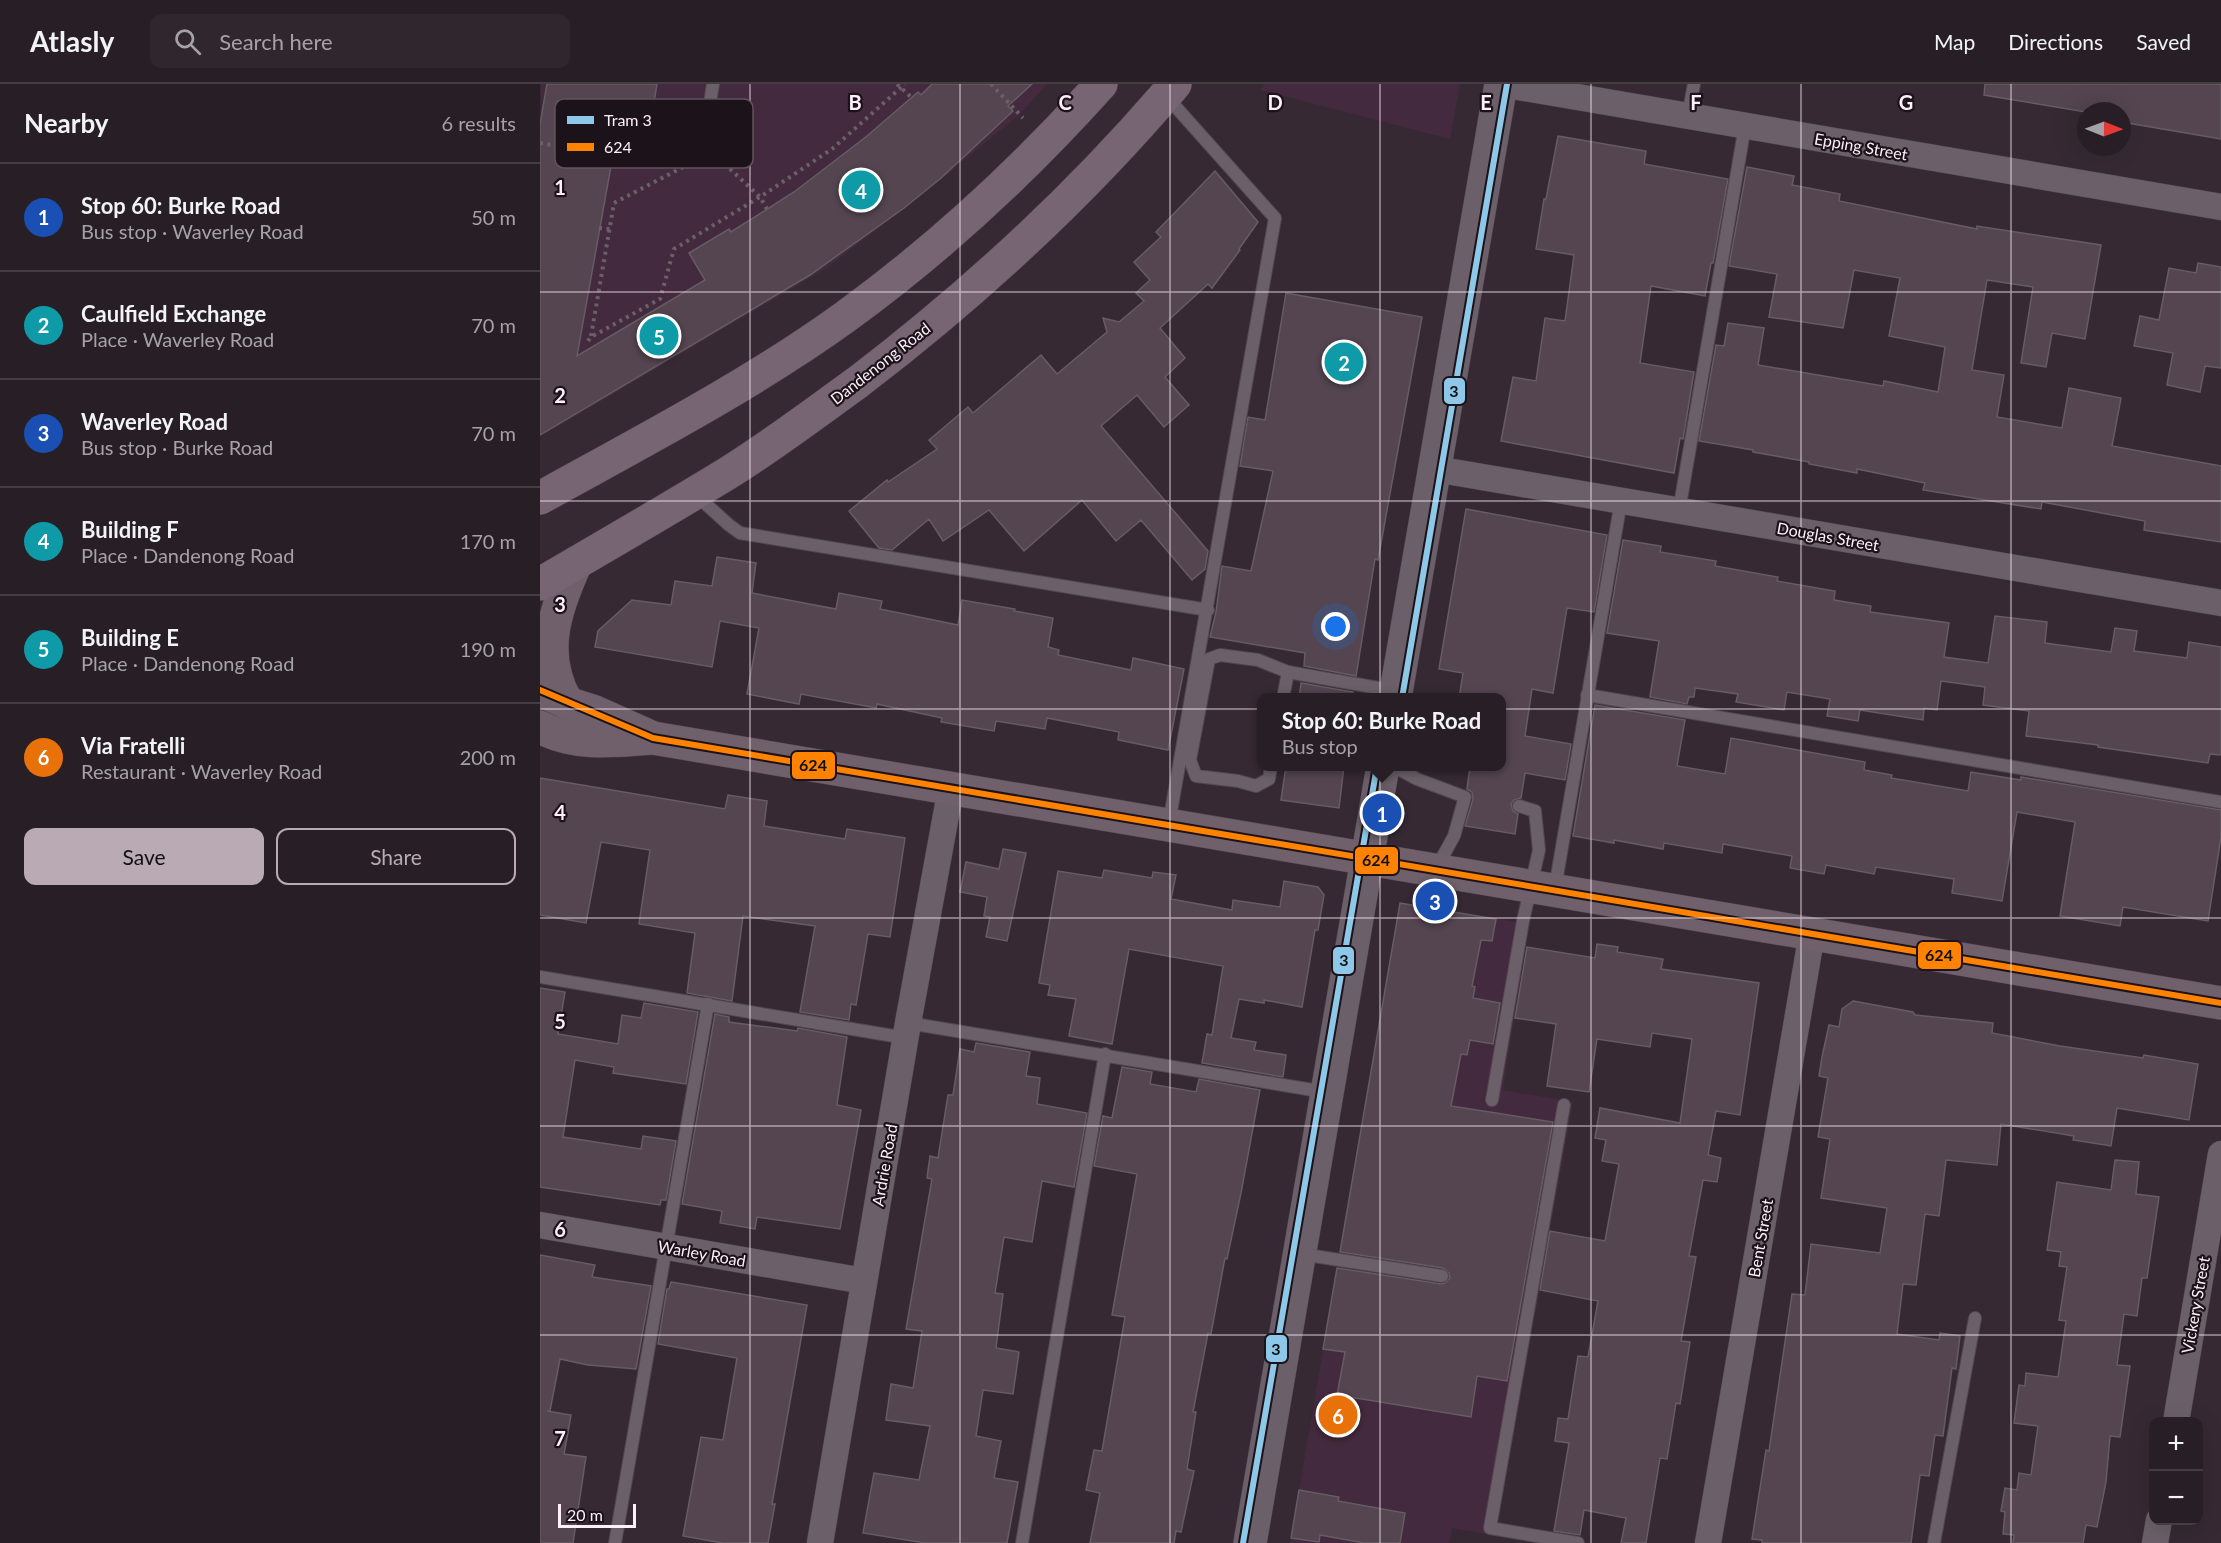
<!DOCTYPE html>
<html lang="en">
<head>
<meta charset="utf-8">
<style>
  body { margin:0; font-family:Lato,sans-serif; background:#30272e; color:#f1f3f6 }
  .controls { position:absolute; right:18px; bottom:18px; display:grid; overflow:hidden; border-radius:12px; box-shadow:0 6px 24px #0002 }
  .controls button { width:54px; height:54px; display:grid; place-items:center; padding:0; border:0; border-bottom:2px solid #443d43; background:#281f26; color:#f1f3f6; font:30px sans-serif }
  .compass { position:absolute; left:1537px; top:18px; width:54px; height:54px; border-radius:50%; background:#281f26; box-shadow:0 6px 24px #0002; rotate:91deg }
  .scale { position:absolute; left:18px; bottom:15px; width:78px; box-sizing:border-box; padding-left:6px; border:3px solid #ffeffa; border-top:0; font-size:16px; line-height:21px; white-space:nowrap; color:#ffeffa; -webkit-text-stroke:4px #1c1219; paint-order:stroke }
  .you { position:absolute; left:796px; top:543px; width:21px; height:21px; margin:-15px; border:4px solid #fff; border-radius:50%; background:#1a73e8; box-shadow:0 0 0 9px #1a73e833 }
  .badge { display:grid; place-items:center; width:39px; height:39px; border-radius:50%; background:#b9aab4; color:#fff; font-size:20px; font-weight:700 }
  .pin { position:absolute; translate:-50% -50%; border:3px solid #fff; box-shadow:0 2px 6px #0006 }
  .popup { position:absolute; left:717px; top:609px; width:249px; height:78px; box-sizing:border-box; display:grid; place-content:center; border-radius:12px; background:#281f26; filter:drop-shadow(0 2px 4px #0005); font-size:20px; white-space:nowrap; color:#a5a2a7 }
  .popup b { font-size:22px; color:#f1f3f6 }
  .popup::after { content:''; position:absolute; left:50%; top:100%; margin-left:-12px; border:12px solid transparent; border-top-color:#281f26 }
  .list { margin:0; padding:0; list-style:none }
  h2 { display:flex; justify-content:space-between; align-items:center; height:78px; margin:0; padding:0 24px; font-size:26px }
  h2 small { font-size:20px; font-weight:400; color:#a5a2a7 }
  .list li { display:grid; grid-template-columns:39px 1fr auto; gap:18px; align-items:center; box-sizing:border-box; height:108px; padding:0 24px; border-top:2px solid #443d43 }
  .list b { display:block; font-size:22px; white-space:nowrap }
  .list p { margin:0; font-size:20px; white-space:nowrap; color:#a5a2a7 }
  .list em { font-size:20px; font-style:normal; color:#a5a2a7 }
  .actions { display:flex; gap:12px; padding:18px 24px }
  .actions a { flex:1; padding:14px 0; border:2px solid #b9aab4; border-radius:12px; text-align:center; font-size:21px; color:#b9aab4 }
  .actions .main { background:#b9aab4; color:#111 }
  .icon { flex:none; width:33px; height:33px; fill:none; stroke:currentColor; stroke-width:2; stroke-linecap:round; stroke-linejoin:round }
  .map { position:relative; flex:none; width:1681px; height:1459px; overflow:hidden }
  header { display:flex; align-items:center; gap:36px; box-sizing:border-box; height:84px; padding:0 30px; background:#281f26; border-bottom:2px solid #443d43 }
  header strong { font-size:28px }
  nav { display:flex; gap:33px; margin-inline-start:auto; font-size:21px }
  .search { width:420px; height:54px; background:#30272e; display:flex; align-items:center; gap:15px; box-sizing:border-box; padding:0 21px; border-radius:12px; color:#a5a2a7; font-size:22px }
  main { display:flex }
  aside { flex:1; background:#281f26 }
  .map>svg:first-child { display:block }
</style>
</head>
<body>
<header>
<strong>Atlasly</strong>
<div class="search"><svg class="icon" aria-label="search" viewBox="0 0 24 24"><circle cx="10" cy="10" r="6"/><path d="M15 15l6 6"/></svg>Search here</div>
<nav><a>Map</a><a>Directions</a><a>Saved</a></nav>
</header>
<main>
<aside>
<h2>Nearby<small>6 results</small></h2>
<ul class="list">
<li><span class="badge" style="background:#1a4fb4">1</span><div><b>Stop 60: Burke Road</b><p>Bus stop · Waverley Road</p></div><em>50 m</em></li>
<li><span class="badge" style="background:#0f9aa8">2</span><div><b>Caulfield Exchange</b><p>Place · Waverley Road</p></div><em>70 m</em></li>
<li><span class="badge" style="background:#1a4fb4">3</span><div><b>Waverley Road</b><p>Bus stop · Burke Road</p></div><em>70 m</em></li>
<li><span class="badge" style="background:#0f9aa8">4</span><div><b>Building F</b><p>Place · Dandenong Road</p></div><em>170 m</em></li>
<li><span class="badge" style="background:#0f9aa8">5</span><div><b>Building E</b><p>Place · Dandenong Road</p></div><em>190 m</em></li>
<li><span class="badge" style="background:#e8710a">6</span><div><b>Via Fratelli</b><p>Restaurant · Waverley Road</p></div><em>200 m</em></li>
</ul>
<div class="actions"><a class="main">Save</a><a>Share</a></div>
</aside>
<div class="map">
<svg width="1681" height="1459" viewBox="0 0 1681 1459">
  <rect width="100%" height="100%" fill="#362933"/>
  <g fill="#442a3e">
    <polygon points="1,0 507,0 481,29 385,109 285,185 0,353"/>
    <polygon points="725,0 920,0 910,55 720,6"/>
    <polygon points="860,819 989,840 963,1006 1033,1018 960,1427 945,1450 912,1444 909,1459 750,1459"/>
  </g>
  <g fill="#544550" stroke="#665c64" stroke-width="1.5">
    <polygon points="7,0 117,0 109,48 78,43 37,272 165,196 149,169 189,145 191,148 254,108 327,52 378,8 381,11 392,0 492,0 468,22 473,27 401,94 364,124 270,191 0,351 0,40"/>
    <polygon points="1445,0 1681,0 1681,55 1582,38 1582,27 1546,28 1444,11"/>
    <polygon points="1018,52 1106,67 1104,80 1188,95 1173,179 1171,179 1165,212 1111,202 1100,279 1154,288 1143,355 1140,354 1134,389 961,357 973,293 996,297 1005,234 1025,237 1034,171 996,165 1004,115 1006,115"/>
    <polygon points="1207,83 1254,92 1252,101 1300,110 1299,117 1437,145 1437,142 1561,161 1545,255 1512,249 1506,283 1481,279 1493,203 1447,196 1432,286 1464,291 1457,333 1522,344 1529,304 1581,314 1572,362 1681,382 1681,458 1604,446 1605,437 1502,418 1501,425 1383,406 1385,399 1317,385 1317,389 1269,380 1269,378 1213,368 1213,366 1159,357 1176,261 1184,262 1188,239 1224,244 1218,281 1343,302 1344,297 1398,308 1405,263 1349,252 1360,194 1314,186 1303,244 1229,233 1237,190 1189,182"/>
    <polygon points="675,87 718,138 699,165 700,166 672,204 668,200 620,244 645,274 625,293 649,321 624,343 597,311 561,342 668,467 665,485 652,496 601,436 576,457 542,416 484,467 449,426 403,457 389,435 352,466 339,464 309,427 347,396 348,398 397,365 389,356 428,323 433,329 501,271 517,290 567,248 563,234 579,238 604,217 596,209 610,196 594,178 621,153 616,148"/>
    <polygon points="1658,179 1681,183 1681,284 1665,282 1660,308 1627,301 1633,269 1594,262 1600,232 1619,236 1629,184 1656,189"/>
    <polygon points="746,209 882,233 838,476 835,475 816,592 764,582 765,569 670,553 676,528 682,482 711,487 733,387 700,382 708,333 725,336"/>
    <polygon points="926,425 1067,451 1054,528 1027,524 1013,609 992,605 985,652 1031,660 1025,696 985,689 981,714 974,716 971,720 973,727 978,730 975,750 925,742 933,715 932,708 927,705 930,682 962,682 962,614 919,614 923,589 899,585"/>
    <polygon points="1083,456 1121,462 1120,468 1176,477 1175,482 1238,493 1237,497 1295,507 1294,516 1331,522 1330,528 1409,539 1404,573 1448,579 1455,532 1507,538 1505,559 1571,568 1575,544 1597,547 1594,567 1647,574 1649,558 1681,563 1681,671 1670,670 1668,679 1558,663 1558,661 1486,652 1489,627 1443,621 1445,603 1401,597 1397,626 1384,624 1383,636 1320,626 1318,637 1287,632 1290,615 1247,608 1244,626 1196,618 1198,610 1155,604 1154,613 1149,613 1147,620 1110,613 1119,557 1067,549"/>
    <polygon points="177,473 216,479 212,509 296,525 299,509 342,517 340,525 418,541 422,516 475,525 474,527 513,534 508,563 519,566 518,571 591,586 593,574 644,585 628,666 578,656 579,648 507,634 505,645 456,637 454,647 401,638 402,634 337,620 336,624 261,610 259,620 207,610 219,544 180,537 172,583 55,563 58,547 92,516 131,521 135,497 172,502"/>
    <polygon points="761,599 813,608 812,614 759,614"/>
    <polygon points="1055,621 1145,636 1137,682 1185,690 1191,654 1325,678 1324,686 1352,691 1351,694 1428,707 1431,688 1481,696 1481,693 1681,726 1681,753 1668,837 1583,823 1580,842 1520,832 1535,738 1477,728 1462,817 1412,809 1414,795 1336,783 1334,790 1286,781 1284,790 1250,784 1252,772 1183,760 1182,769 1124,759 1123,765 1074,756 1074,759 1033,752"/>
    <polygon points="746,682 804,682 799,724 741,716"/>
    <polygon points="0,694 185,725 188,711 227,717 224,742 305,755 307,745 365,754 350,853 328,850 316,921 311,920 309,936 260,928 275,842 203,832 192,917 147,909 155,849 99,840 110,766 61,758 46,839 0,831"/>
    <polygon points="463,765 486,769 467,857 446,853 450,833 444,832 447,813 420,808 426,778 459,785"/>
    <polygon points="564,786 612,794 613,788 636,791 631,815 692,826 693,816 740,823 744,797 778,803 784,811 778,846 775,846 762,923 724,916 724,919 699,915 691,954 716,958 714,966 746,971 743,993 662,979 667,950 672,951 683,882 589,865 572,960 529,952 536,915 508,911 510,901 499,899 518,787 562,794"/>
    <polygon points="860,819 956,835 952,857 941,856 932,902 935,903 933,914 960,919 953,960 930,956 927,971 921,970 911,1022 1013,1038 967,1297 937,1292 931,1333 797,1311 805,1268 783,1265 797,1184 901,1200 905,1199 910,1194 909,1189 903,1184 800,1168"/>
    <polygon points="1057,860 1078,863 1077,868 1123,875 1121,885 1219,899 1200,1031 1176,1027 1168,1071 1181,1074 1177,1098 1163,1096 1149,1172 1156,1173 1141,1257 1150,1258 1140,1320 1136,1319 1127,1375 1120,1374 1106,1459 1081,1459 1086,1434 1044,1426 1040,1451 1014,1447 1029,1359 1015,1357 1018,1334 1028,1335 1038,1272 1048,1273 1058,1217 1000,1206 1010,1147 1065,1157 1079,1080 1062,1077 1066,1056 1055,1054 1060,1024 1140,1039 1152,955 1112,949 1110,963 1057,955 1049,1008 1007,1002 1016,940 975,934 987,863 1055,874"/>
    <polygon points="0,904 25,908 18,950 78,960 82,931 101,934 104,919 158,928 146,1000 73,989 74,983 35,976 23,1053 101,1065 103,1052 136,1057 126,1116 121,1116 120,1121 0,1103"/>
    <polygon points="1313,917 1373,928 1375,931 1453,939 1452,949 1520,962 1603,974 1604,971 1658,980 1649,1036 1577,1024 1571,1062 1533,1056 1534,1052 1461,1040 1457,1081 1406,1076 1399,1132 1385,1130 1376,1201 1363,1200 1357,1250 1399,1256 1400,1249 1420,1252 1416,1285 1412,1284 1403,1352 1395,1351 1389,1392 1380,1391 1371,1459 1222,1459 1222,1456 1212,1455 1226,1366 1229,1367 1252,1210 1265,1211 1271,1160 1340,1169 1347,1124 1281,1114 1290,1055 1278,1053 1288,994 1279,992 1282,973 1289,941 1299,943 1302,925"/>
    <polygon points="175,930 189,933 189,938 257,947 258,944 307,953 297,1021 321,1026 300,1145 217,1133 215,1145 180,1139 182,1127 142,1120"/>
    <polygon points="436,959 490,968 486,992 500,994 497,1020 547,1029 534,1103 502,1097 492,1158 464,1153 455,1209 463,1210 456,1264 479,1268 473,1310 443,1306 436,1352 461,1357 454,1394 478,1398 467,1459 385,1459 323,1449 334,1389 379,1396 390,1342 346,1336 351,1300 373,1304 382,1247 366,1245 392,1095 387,1094 390,1072 398,1074 408,1011 413,1011 420,965 434,968"/>
    <polygon points="582,983 612,988 610,1000 656,1008 659,995 720,1006 701,1109 687,1175 685,1174 671,1250 668,1249 653,1328 656,1328 647,1385 654,1387 641,1448 636,1447 634,1459 550,1459 560,1409 546,1406 554,1366 562,1367 585,1233 572,1231 597,1090 554,1082 563,1032 572,1034"/>
    <polygon points="1575,1076 1599,1078 1596,1110 1619,1113 1607,1194 1602,1194 1597,1232 1584,1230 1577,1281 1590,1282 1580,1353 1570,1352 1566,1398 1557,1443 1546,1441 1543,1459 1473,1459 1474,1451 1463,1450 1465,1428 1461,1427 1465,1404 1477,1406 1479,1389 1491,1391 1498,1342 1474,1339 1479,1301 1485,1302 1486,1289 1518,1293 1526,1237 1519,1236 1527,1183 1519,1182 1521,1168 1507,1166 1517,1098 1571,1106"/>
    <polygon points="0,1171 55,1181 52,1193 111,1202 96,1285 48,1281 20,1275 10,1327 7,1327 31,1331 24,1370 46,1373 33,1459 0,1459"/>
    <polygon points="131,1198 267,1221 232,1420 235,1420 228,1459 182,1459 143,1452 161,1353 183,1356 197,1274 118,1260 127,1205 129,1205"/>
    <polygon points="759,1406 799,1413 798,1417 865,1429 860,1459 824,1459 780,1451 779,1458 751,1454"/>
  </g>
  <g fill="none" stroke-linecap="round" stroke-linejoin="round">
    <g stroke="#524750" stroke-width="14">
      <g id="lane">
        <polyline points="626,12 735,134 629,739"/>
        <polyline points="1148,32 1154,0"/>
        <polyline points="166,44 173,0"/>
        <polyline points="157,412 189,441 200,449 668,526"/>
        <polyline points="1139,427 1205,42"/>
        <polyline points="1047,611 1681,718"/>
        <polyline points="743,614 748,588"/>
        <polyline points="731,682 729,695 716,702 698,697 656,692 650,676 669,575 680,571 718,576 748,588 855,607"/>
        <polyline points="853,682 877,695 925,713 914,752 897,783"/>
        <polyline points="1015,804 1081,417"/>
        <polyline points="0,893 366,954"/>
        <polyline points="368,939 785,1008"/>
        <polyline points="952,1016 983,837 999,766 995,727 979,722"/>
        <polyline points="1024,1021 950,1444 1038,1459"/>
        <polyline points="761,1170 902,1192"/>
        <polyline points="75,1459 168,920"/>
        <polyline points="482,1459 565,970"/>
        <polyline points="1394,1459 1435,1234"/>
      </g>
    </g>
    <g stroke="#524750" stroke-width="27">
      <g id="street">
        <polyline points="961,0 1681,123"/>
        <polyline points="895,385 1681,519"/>
        <polyline points="0,1141 324,1197"/>
        <polyline points="1636,1338 1681,1070"/>
        <polyline points="280,1459 368,939 411,704"/>
        <polyline points="1168,1459 1272,849"/>
        <polyline points="1615,1459 1619,1436"/>
      </g>
    </g>
    <g stroke="#524750" stroke-width="34">
      <g id="secondary">
        <polyline points="855,614 961,0"/>
        <polyline points="710,1459 843,682"/>
      </g>
    </g>
    <g stroke="#524750" stroke-width="34">
      <g id="primary">
        <polyline points="7,609 27,619 55,628 111,653"/>
        <path d="M27,619c-27,-47 -14,-90 9,-140"/>
        <path d="M0,643c35,19 75,14 113,11l1568,265"/>
      </g>
    </g>
    <g stroke="#524750" stroke-width="34">
      <g id="highway">
        <path d="M0,414c101,-56 211,-113 305,-181 95,-69 178,-146 256,-233"/>
        <path d="M0,500c63,-37 126,-73 188,-111 45,-28 87,-60 130,-91 115,-88 223,-187 317,-298"/>
      </g>
    </g>
    <g stroke="#6a6068" stroke-width="4" stroke-dasharray="3 4.5" stroke-linecap="butt">
      <polyline points="357,0 372,14"/>
      <polyline points="451,0 483,34"/>
      <polyline points="112,28 149,35"/>
      <polyline points="0,59 106,77 168,68"/>
      <polyline points="59,144 70,145"/>
      <polyline points="51,252 74,119 172,68 220,113 227,125"/>
      <polyline points="48,257 51,253 120,215 134,165 220,113 292,65 365,0"/>
    </g>
    <use href="#lane" stroke="#6b6069" stroke-width="12"/>
    <use href="#street" stroke="#6b6069" stroke-width="26"/>
    <use href="#secondary" stroke="#6b6069" stroke-width="33"/>
    <use href="#primary" stroke="#6f606b" stroke-width="33"/>
    <use href="#highway" stroke="#776574" stroke-width="33"/>
    <g stroke="#1c1219" stroke-width="10">
      <polyline id="bus-1" points="0,606 113,654 1681,919"/>
    </g>
    <use href="#bus-1" stroke="#ff8200" stroke-width="6"/>
    <g stroke="#1c1219" stroke-width="10">
      <g id="tram-1">
        <polyline points="862,614 967,0"/>
        <polyline points="703,1459 837,682"/>
      </g>
    </g>
    <use href="#tram-1" stroke="#8dc8e8" stroke-width="6"/>
  </g>
  <path fill="none" stroke="#ffeffa" stroke-width="1.5" stroke-opacity="0.55" d="M210,0v1459M420,0v1459M630,0v1459M840,0v1459M1051,0v1459M1261,0v1459M1471,0v1459M0,208h1681M0,417h1681M0,625h1681M0,834h1681M0,1042h1681M0,1251h1681"/>
  <g text-anchor="middle" dominant-baseline="central" stroke-width="4.5" stroke-linejoin="round" paint-order="stroke">
    <g font-size="16" fill="#ffeffa" stroke="#1c1219">
      <text transform="translate(1321 62) rotate(10)">Epping Street</text>
      <text transform="translate(340 279) rotate(-38)">Dandenong Road</text>
      <text transform="translate(1288 452) rotate(10)">Douglas Street</text>
      <text transform="translate(344 1081) rotate(-80)">Ardrie Road</text>
      <text transform="translate(1220 1154) rotate(-80)">Bent Street</text>
      <text transform="translate(162 1169) rotate(10)">Warley Road</text>
      <text transform="translate(1655 1221) rotate(-80)">Vickery Street</text>
    </g>
  </g>
  <rect x="15" y="15" width="198" height="69" rx="9" fill="#1c1219" stroke="#60545c" stroke-width="1.5"/>
  <rect x="27" y="32" width="27" height="8" fill="#8dc8e8"/>
  <rect x="27" y="59" width="27" height="8" fill="#ff8200"/>
  <g font-size="16" fill="#ffeffa">
    <text x="64" y="42">Tram 3</text>
    <text x="64" y="69">624</text>
  </g>
  <g font-size="20" text-anchor="middle" font-weight="bold" fill="#ffeffa" stroke="#1c1219" stroke-width="4.5" stroke-linejoin="round" paint-order="stroke">
    <text x="315" y="26">B</text>
    <text x="525" y="26">C</text>
    <text x="735" y="26">D</text>
    <text x="946" y="26">E</text>
    <text x="1156" y="26">F</text>
    <text x="1366" y="26">G</text>
    <text x="20" y="111">1</text>
    <text x="20" y="319">2</text>
    <text x="20" y="528">3</text>
    <text x="20" y="736">4</text>
    <text x="20" y="945">5</text>
    <text x="20" y="1153">6</text>
    <text x="20" y="1362">7</text>
  </g>
  <g stroke="#1c1219" stroke-width="2">
    <rect x="903" y="293" width="23" height="28" rx="6" fill="#8dc8e8"/>
    <rect x="251" y="667" width="45" height="29" rx="6" fill="#ff8200"/>
    <rect x="814" y="762" width="45" height="29" rx="6" fill="#ff8200"/>
    <rect x="1377" y="857" width="45" height="29" rx="6" fill="#ff8200"/>
    <rect x="792" y="862" width="23" height="29" rx="6" fill="#8dc8e8"/>
    <rect x="725" y="1250" width="23" height="29" rx="6" fill="#8dc8e8"/>
  </g>
  <g font-size="16" text-anchor="middle" font-weight="bold" fill="#111">
    <text x="914" y="313">3</text>
    <text x="273" y="687">624</text>
    <text x="836" y="782">624</text>
    <text x="1399" y="877">624</text>
    <text x="804" y="882">3</text>
    <text x="736" y="1271">3</text>
  </g>
</svg>
<div class="controls">
<button>+</button>
<button>−</button>
</div>
<svg class="compass" viewBox="-18 -18 36 36"><path d="M0-13l5 13h-10z" fill="#e53935"/><path d="M0 13l5-13h-10z" fill="#a5a2a7"/></svg>
<div class="scale">20 m</div>
<div class="you"></div>
<div class="pin badge" style="left:842px;top:729px;background:#1a4fb4">1</div>
<div class="popup"><b>Stop 60: Burke Road</b>Bus stop</div>
<div class="pin badge" style="left:804px;top:278px;background:#0f9aa8">2</div>
<div class="pin badge" style="left:895px;top:817px;background:#1a4fb4">3</div>
<div class="pin badge" style="left:321px;top:106px;background:#0f9aa8">4</div>
<div class="pin badge" style="left:119px;top:252px;background:#0f9aa8">5</div>
<div class="pin badge" style="left:798px;top:1331px;background:#e8710a">6</div>
</div>
</main>
</body>
</html>
